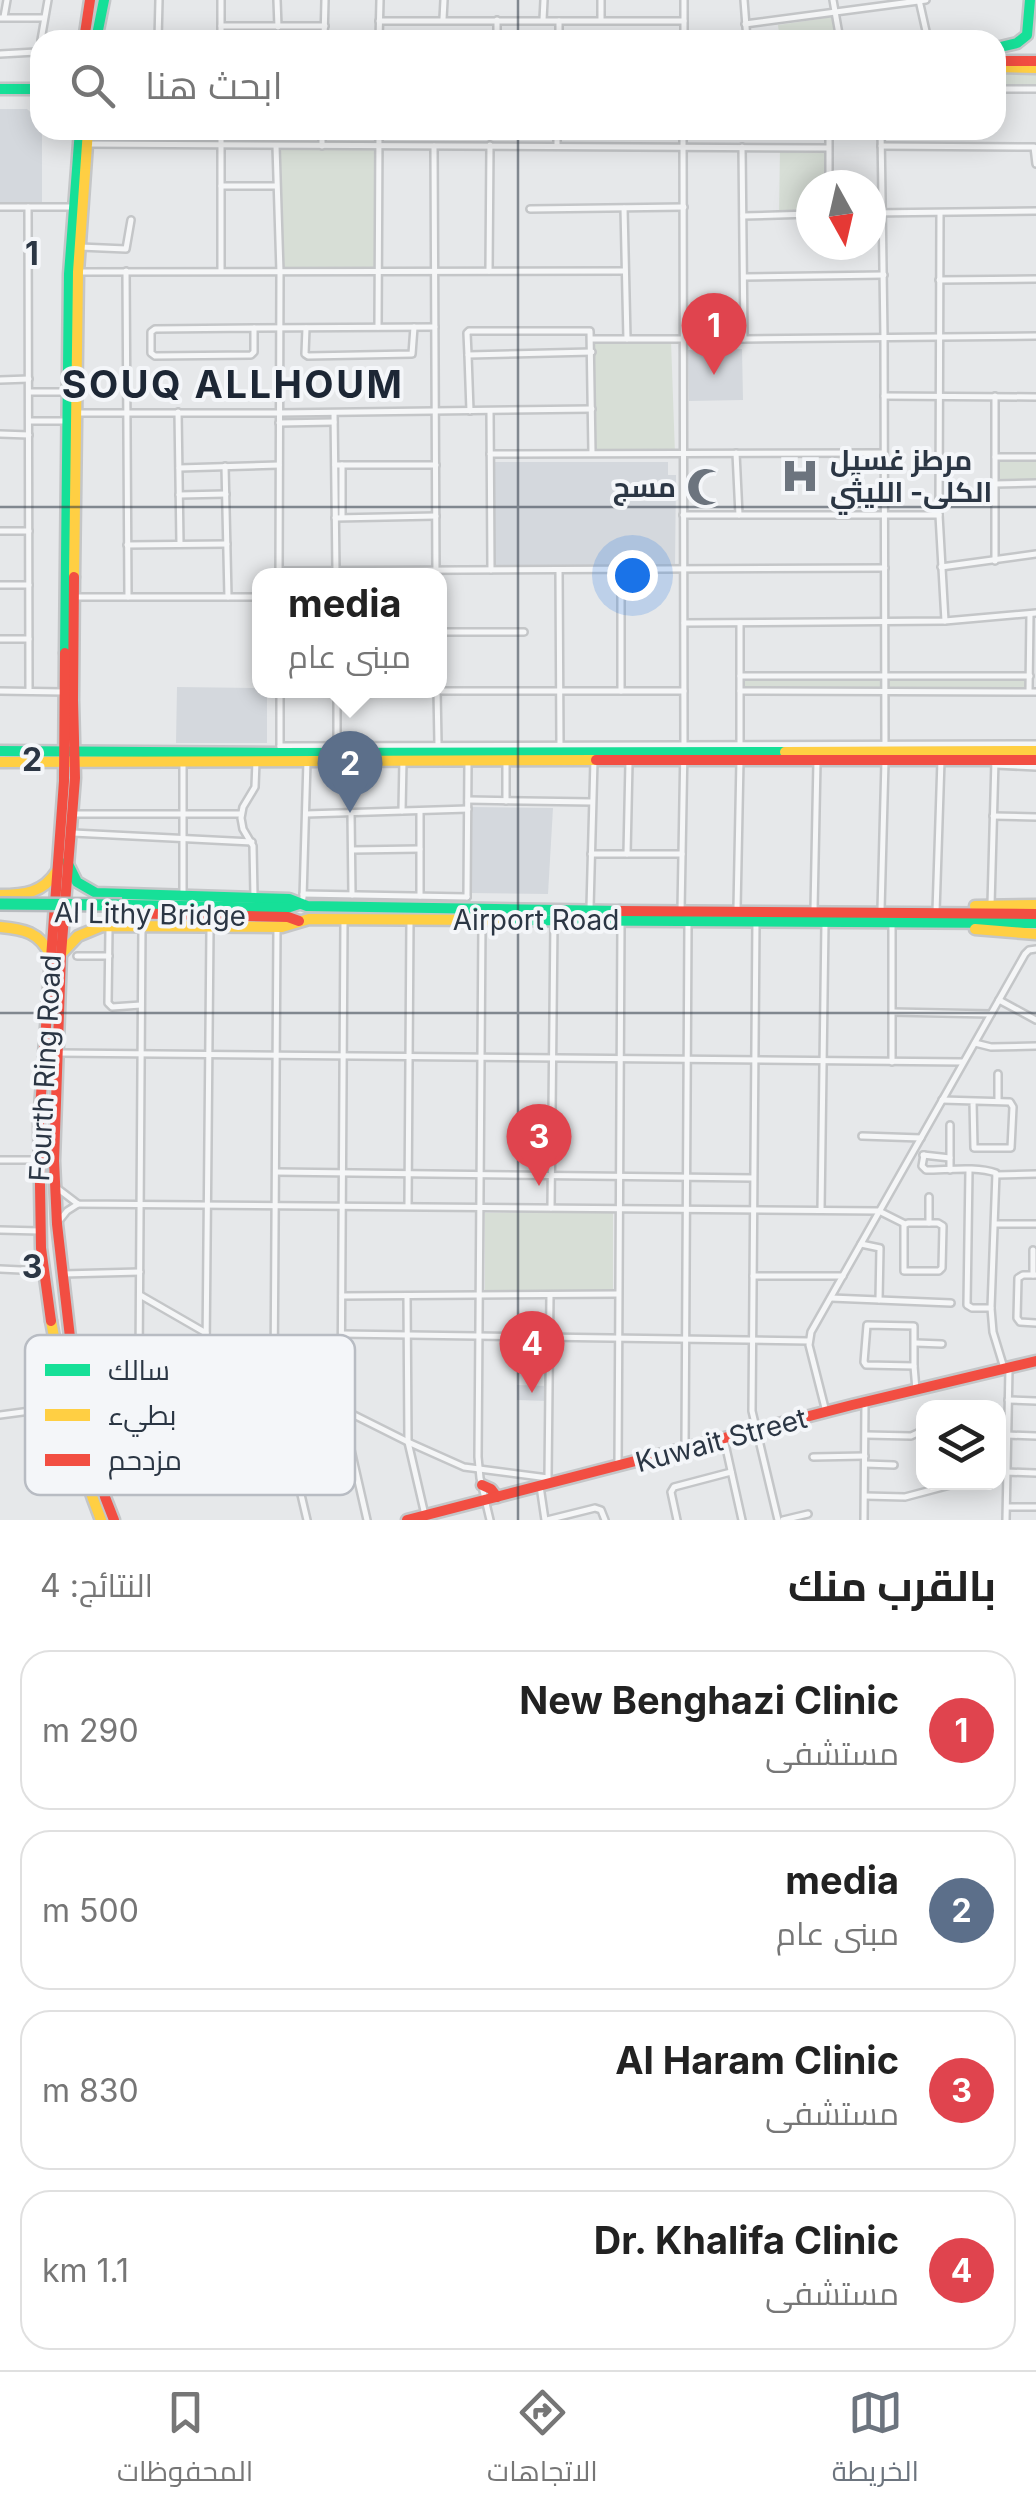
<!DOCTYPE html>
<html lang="ar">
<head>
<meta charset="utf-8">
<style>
  body { margin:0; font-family:Inter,Cairo,sans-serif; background:#f6f6f6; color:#222; direction:rtl }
  .controls { position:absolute; right:30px; bottom:30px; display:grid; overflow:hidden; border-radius:20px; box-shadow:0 5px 25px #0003 }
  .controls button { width:90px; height:90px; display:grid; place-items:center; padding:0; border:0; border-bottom:2px solid #e0e0e0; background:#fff; color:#222; font:50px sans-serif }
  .compass { position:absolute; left:796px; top:170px; width:90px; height:90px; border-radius:50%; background:#fff; box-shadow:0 5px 25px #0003; rotate:172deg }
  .you { position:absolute; left:632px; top:575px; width:35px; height:35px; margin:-25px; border:8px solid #fff; border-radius:50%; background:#1a73e8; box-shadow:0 0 0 15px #1a73e833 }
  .badge { display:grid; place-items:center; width:65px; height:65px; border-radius:50%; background:#6c747e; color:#fff; font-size:32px; font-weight:700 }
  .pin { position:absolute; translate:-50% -82px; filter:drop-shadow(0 2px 5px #0008) }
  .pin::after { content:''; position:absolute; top:52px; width:35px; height:30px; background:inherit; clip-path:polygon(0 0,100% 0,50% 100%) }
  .popup { position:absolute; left:252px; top:568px; width:195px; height:130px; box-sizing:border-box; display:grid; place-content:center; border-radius:20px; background:#fff; filter:drop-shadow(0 2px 8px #0005); font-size:32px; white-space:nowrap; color:#767676 }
  .popup b { font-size:38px; color:#222 }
  .popup::after { content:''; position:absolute; left:50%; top:100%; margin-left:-20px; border:20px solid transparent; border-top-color:#fff }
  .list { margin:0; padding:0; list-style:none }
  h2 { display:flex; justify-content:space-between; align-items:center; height:130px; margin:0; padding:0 40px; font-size:42px }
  h2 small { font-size:32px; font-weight:400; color:#767676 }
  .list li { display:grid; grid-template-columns:65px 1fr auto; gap:30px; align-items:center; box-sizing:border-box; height:160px; margin:0 20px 20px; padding:0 20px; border:2px solid #e0e0e0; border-radius:30px }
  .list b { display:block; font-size:38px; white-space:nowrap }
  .list p { margin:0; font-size:32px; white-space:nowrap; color:#767676 }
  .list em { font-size:32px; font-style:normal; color:#767676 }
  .icon { flex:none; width:55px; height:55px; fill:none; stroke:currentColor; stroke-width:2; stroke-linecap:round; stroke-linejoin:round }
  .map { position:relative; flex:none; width:1036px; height:1520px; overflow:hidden; direction:ltr }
  .search { position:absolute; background:#fff; box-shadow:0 5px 25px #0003; left:30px; right:30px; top:30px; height:110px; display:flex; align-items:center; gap:25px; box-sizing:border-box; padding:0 35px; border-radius:30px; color:#767676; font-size:38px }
  .sheet { height:850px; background:#fff }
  nav { display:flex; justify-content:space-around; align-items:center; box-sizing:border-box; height:140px; border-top:2px solid #e0e0e0; background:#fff; font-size:28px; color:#767676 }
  nav a { display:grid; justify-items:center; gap:5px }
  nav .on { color:#6c747e }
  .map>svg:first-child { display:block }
</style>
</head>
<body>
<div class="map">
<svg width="1036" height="1520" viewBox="0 0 1036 1520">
  <rect width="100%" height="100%" fill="#e6e8ea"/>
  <g fill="#d4d8dd">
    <polygon points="0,109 27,109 40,121 40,130 42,130 42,202 0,202"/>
    <polygon points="742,349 743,400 689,401 688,350"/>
    <polygon points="493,462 668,462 668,475 676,475 675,566 494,566"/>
    <polygon points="177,687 260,688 260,690 267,691 267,743 176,743"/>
    <polygon points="470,807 553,808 548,894 469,893"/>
    <polygon points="517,1385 547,1386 547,1401 517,1400"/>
  </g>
  <g fill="#d7ded6">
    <polygon points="833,17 835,40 780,40 778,25"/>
    <rect x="996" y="68" width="40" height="21"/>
    <polygon points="277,146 378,147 377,274 277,274"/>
    <polygon points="780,148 828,148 829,185 811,185 811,214 779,214"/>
    <polygon points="593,340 671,341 675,454 594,455"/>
    <polygon points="994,457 1036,458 1036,483 994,483"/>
    <polygon points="738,676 1030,676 1029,691 738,691"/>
    <polygon points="613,1212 613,1290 485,1293 485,1213"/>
  </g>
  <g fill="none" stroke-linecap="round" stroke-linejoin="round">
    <g stroke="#c4c6c8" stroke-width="10">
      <g id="street">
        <polyline points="221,0 221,40"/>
        <polyline points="277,0 278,27"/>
        <polyline points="601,0 601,20"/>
        <polyline points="744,0 747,40"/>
        <polyline points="833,0 840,40"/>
        <polyline points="919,0 928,40"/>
        <polyline points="4,17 7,0"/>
        <polyline points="0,18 44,18"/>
        <polyline points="443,19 444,0"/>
        <polyline points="543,20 544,0"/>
        <polyline points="379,21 684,21"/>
        <polyline points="745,24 926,0"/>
        <polyline points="221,26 325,26"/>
        <polyline points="41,40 48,0"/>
        <polyline points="158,40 159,0"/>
        <polyline points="324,40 325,0"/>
        <polyline points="379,40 380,0"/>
        <polyline points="497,40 497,20"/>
        <polyline points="559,40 559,21"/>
        <polyline points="684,40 684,0"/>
        <polyline points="0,54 36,52 40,47"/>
        <polyline points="996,89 1036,89"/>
        <polyline points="322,130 322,146"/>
        <polyline points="881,130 884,337 885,750"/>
        <polyline points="87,144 828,148"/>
        <polyline points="557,145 557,130"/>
        <polyline points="276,146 280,272 279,576"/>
        <polyline points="434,146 436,576"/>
        <polyline points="881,146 1034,147 1036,164"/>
        <polyline points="742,147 744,339 1036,336"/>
        <polyline points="829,185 829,130"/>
        <polyline points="221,186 276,186"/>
        <polyline points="0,207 72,207"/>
        <polyline points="28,207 29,691"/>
        <polyline points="624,208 627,339"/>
        <polyline points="530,209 684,207"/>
        <polyline points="871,213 1036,211"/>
        <polyline points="940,213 939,515 945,621"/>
        <polyline points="743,216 811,214"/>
        <polyline points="80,247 126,249 131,220"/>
        <polyline points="126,271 128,597"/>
        <polyline points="221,271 221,130"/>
        <polyline points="489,271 490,145"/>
        <polyline points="78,272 625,271"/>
        <polyline points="744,277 884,275"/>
        <polyline points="939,280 1036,279"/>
        <polyline points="378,327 379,130"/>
        <polygon points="254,328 254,352 251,355 155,356 151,353 151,332 155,329"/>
        <polyline points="254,328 435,327"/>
        <polyline points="306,328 305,354 308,356 412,354 414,327"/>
        <polyline points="592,339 744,339"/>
        <polyline points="468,355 467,333 469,331 590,331 592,453"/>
        <polyline points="0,380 29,379"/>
        <polyline points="29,392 68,392"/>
        <polyline points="884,396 1036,397"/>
        <polyline points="470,411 468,355 592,352"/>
        <polyline points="490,411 491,570"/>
        <polyline points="178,412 180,544"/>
        <polyline points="76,413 279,413 592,409"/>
        <polyline points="334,413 336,570"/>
        <polyline points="31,421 68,421"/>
        <polyline points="279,423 334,422"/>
        <polyline points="0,434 29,435"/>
        <polyline points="736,453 739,515"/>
        <polyline points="490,454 882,453"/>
        <polyline points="995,457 1036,457"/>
        <polyline points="335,465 436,465"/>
        <polyline points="342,465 342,517"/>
        <polyline points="225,466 228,597"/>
        <polyline points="179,468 279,465"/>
        <polyline points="995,484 1036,483"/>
        <polyline points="179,495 226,494"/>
        <polyline points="683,515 939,515"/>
        <polyline points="335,518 436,516"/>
        <polyline points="0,531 29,531"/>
        <polyline points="127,545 227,544"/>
        <polyline points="995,561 995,396"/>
        <polyline points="941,567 1036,554"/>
        <polyline points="621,569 621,691"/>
        <polyline points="559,570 560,747"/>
        <polyline points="279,571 885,568"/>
        <polyline points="0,585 29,585"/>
        <polyline points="75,597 260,597"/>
        <polyline points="684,623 945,621 1036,613"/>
        <polyline points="740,623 740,744"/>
        <polyline points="440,632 524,632"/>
        <polyline points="0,639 29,639"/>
        <polyline points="740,676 1030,676"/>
        <polyline points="280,690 280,747"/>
        <polyline points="337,690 337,744"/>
        <polyline points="437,690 438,744"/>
        <polyline points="0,691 64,692"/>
        <polyline points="337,691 684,691"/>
        <polyline points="740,691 1036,692"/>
        <polyline points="1029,691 1030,614"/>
        <polyline points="280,746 1036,744"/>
        <polyline points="995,765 1036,767"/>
        <polyline points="468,800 592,802"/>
        <polyline points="506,801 506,760"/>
        <polyline points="402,811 403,760"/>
        <polyline points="420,811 420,896"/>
        <polyline points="351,813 352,895"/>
        <polyline points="75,814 241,814"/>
        <polyline points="306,814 468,809"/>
        <polyline points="993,816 1036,817"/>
        <polyline points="73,833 252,842"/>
        <polyline points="352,850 420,849"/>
        <polyline points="591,854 682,854"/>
        <polyline points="627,854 629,762"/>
        <polyline points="183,893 183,761"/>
        <polyline points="303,894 467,897"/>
        <polyline points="254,896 253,846 243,829 241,818 243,807 255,787 256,761"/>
        <polyline points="467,897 468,760"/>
        <polyline points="303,898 307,761"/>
        <polyline points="991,905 995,760"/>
        <polyline points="590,908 594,760"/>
        <polyline points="737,909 740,760"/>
        <polyline points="814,910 817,761"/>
        <polyline points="881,910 885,761"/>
        <polyline points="681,911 684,745 683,130"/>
        <polyline points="936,912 941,760"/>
        <polyline points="344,921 341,1399 344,1419 367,1520"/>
        <polyline points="756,921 752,1411 778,1520"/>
        <polyline points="482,923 478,1457 480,1478 490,1520"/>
        <polyline points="277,927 274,1380 307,1520"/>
        <polyline points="109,929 108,1003 112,1007 141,1005"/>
        <polyline points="77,956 109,956"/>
        <polyline points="999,1000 1036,1020"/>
        <polyline points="892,1012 991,1014"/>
        <polyline points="975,1043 991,1047 1036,1046"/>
        <polyline points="59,1053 963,1062"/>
        <polyline points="892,1062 892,925"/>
        <polyline points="942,1100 1010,1102 1013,1107 1011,1148 974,1148 973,1101"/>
        <polyline points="998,1101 998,1074"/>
        <polyline points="950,1125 950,1170"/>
        <polyline points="862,1136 921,1138"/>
        <polyline points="923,1155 950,1158"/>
        <path d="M924,1155l-2,11 4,4c22,0 51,-4 70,3l-5,135h-19l-5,-3 2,-135"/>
        <polyline points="0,1160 37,1160"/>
        <polyline points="276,1172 753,1178"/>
        <polyline points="996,1175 1036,1174"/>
        <polyline points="57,1188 78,1204 879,1211 905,1224"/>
        <polyline points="929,1197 929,1223"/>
        <polyline points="408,1206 410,919"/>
        <polyline points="551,1208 554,921"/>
        <polyline points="821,1210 825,923"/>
        <polyline points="59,1221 67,1211 78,1204"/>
        <polygon points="938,1223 943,1226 942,1268 939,1271 904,1271 904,1225 908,1223"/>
        <polyline points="995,1224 1036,1224"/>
        <polyline points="0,1230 40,1231"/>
        <polyline points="861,1244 880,1248 879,1300"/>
        <polyline points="0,1269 42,1271"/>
        <polyline points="63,1274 140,1272"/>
        <polyline points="1033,1275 1033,1250"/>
        <polyline points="1036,1275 1023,1275 1018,1278 1017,1318 1020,1322 1036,1323"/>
        <polyline points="753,1276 843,1276"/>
        <polyline points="140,1295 206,1333"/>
        <polyline points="342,1296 618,1294"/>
        <polyline points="407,1296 408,1442 425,1515"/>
        <polyline points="831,1298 951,1303"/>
        <polyline points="991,1308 993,1332 1004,1368"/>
        <polygon points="867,1325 914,1326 914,1366 866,1365 864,1362"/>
        <polyline points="342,1334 809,1341"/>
        <polyline points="916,1343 942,1344"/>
        <polyline points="206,1351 210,929"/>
        <polyline points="139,1363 142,926"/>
        <polyline points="914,1366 916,1390"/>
        <polyline points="79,1376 206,1351 342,1409 408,1442 464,1467 548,1478"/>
        <polyline points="1008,1400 1036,1401"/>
        <polyline points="826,1412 809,1345 811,1332 1025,954 1029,950 1036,949"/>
        <polyline points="0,1415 68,1406"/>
        <polyline points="866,1435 911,1436 924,1430"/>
        <polyline points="1007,1435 1036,1436"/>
        <polyline points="724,1439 742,1520"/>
        <polyline points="685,1447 688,923"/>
        <polyline points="813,1457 865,1456"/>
        <polyline points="865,1464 894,1465"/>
        <polyline points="618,1467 621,923"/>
        <polyline points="1006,1472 1036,1473"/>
        <polyline points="548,1477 550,1295"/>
        <polyline points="540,1486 545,1520"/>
        <polyline points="865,1496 905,1497 954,1484 990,1482"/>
        <polyline points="1007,1507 1036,1507"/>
        <polyline points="547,1520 595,1508 601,1510 605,1520"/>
        <polyline points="677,1520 671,1492 674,1487 731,1472"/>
        <polyline points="783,1520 808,1514"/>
        <polyline points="864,1520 865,1403"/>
        <polyline points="1006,1520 1009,1368"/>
      </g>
    </g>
    <g stroke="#c4c6c8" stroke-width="15">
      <g id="fast">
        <polyline points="96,40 104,0"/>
        <polyline points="996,48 1017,43 1027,35 1030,0"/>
        <polyline points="0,89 40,89"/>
        <polyline points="65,653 69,274 80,130"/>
        <polyline points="0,751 280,753 785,752"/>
        <polyline points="67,862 77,882 96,893 289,899 307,906 620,911"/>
        <polyline points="129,905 287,908 299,904"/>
        <polyline points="501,920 1036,923"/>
      </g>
    </g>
    <g stroke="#c4c6c8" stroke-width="15">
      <g id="slow">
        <polyline points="996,67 1036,68"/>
        <polyline points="74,577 78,272 88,130"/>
        <polyline points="785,752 1036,751"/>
        <polyline points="0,762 596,760"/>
        <path d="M0,895c24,0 43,-2 57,-24"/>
        <polyline points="975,906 1036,905"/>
        <path d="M0,927c23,2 40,5 50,28"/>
        <polyline points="975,929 1036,934"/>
        <polyline points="61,954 78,936 102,926 282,927 309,919 501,920"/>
        <path d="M51,1321c13,68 24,135 50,199"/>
      </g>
    </g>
    <g stroke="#c4c6c8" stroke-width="15">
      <g id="jam">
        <polyline points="84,40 90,0"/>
        <polyline points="996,61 1036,61"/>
        <polyline points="74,577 73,700 75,778 61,954 54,1161 57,1224 71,1346 105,1497 114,1520"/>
        <polyline points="596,760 1036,760"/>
        <polyline points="620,911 1036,914"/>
        <polyline points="122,913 288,917 299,921"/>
        <polyline points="51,1321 41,1248 39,1122 64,781 65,653"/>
        <polyline points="482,1485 491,1489 497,1497"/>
        <polyline points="407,1520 852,1405 1036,1361"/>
      </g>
    </g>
    <use href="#street" stroke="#f5f6f7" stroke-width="5"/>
    <use href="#fast" stroke="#16e098" stroke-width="10"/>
    <use href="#slow" stroke="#ffcf43" stroke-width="10"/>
    <use href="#jam" stroke="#f24e42" stroke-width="10"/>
    <g stroke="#b8bbbf" stroke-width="16" stroke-linecap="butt">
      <polyline id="fast-bridge" points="0,904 122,905"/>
    </g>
    <use href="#fast-bridge" stroke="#16e098" stroke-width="11"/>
  </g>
  <path fill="none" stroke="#2b3644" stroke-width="2.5" stroke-opacity="0.55" d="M518,0v40M518,130v1390M0,507h1036M0,1013h1036"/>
  <defs>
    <g id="hospital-bare" transform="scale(3)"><path d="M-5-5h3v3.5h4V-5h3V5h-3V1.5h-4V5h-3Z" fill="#6c747e" stroke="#f4f6f9" stroke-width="2.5" paint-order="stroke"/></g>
    <g id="mosque-bare" transform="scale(3)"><path d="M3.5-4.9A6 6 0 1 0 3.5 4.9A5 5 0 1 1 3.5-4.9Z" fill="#6c747e" stroke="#f4f6f9" stroke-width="2.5" paint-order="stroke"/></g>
  </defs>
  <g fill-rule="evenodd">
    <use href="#hospital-bare" x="800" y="476"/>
    <use href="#mosque-bare" x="706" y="487"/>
  </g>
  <g text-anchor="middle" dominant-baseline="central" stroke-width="8" stroke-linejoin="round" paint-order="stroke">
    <g font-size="28" font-weight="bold" fill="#2b3644" stroke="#f4f6f9" text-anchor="start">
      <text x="830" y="460">مرطز غسيل<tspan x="830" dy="32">الكلى- الليثي</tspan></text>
      <text x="676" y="487" text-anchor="end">مسج</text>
    </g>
    <g font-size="28" fill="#2b3644" stroke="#f4f6f9">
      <text transform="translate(150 914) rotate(1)">Al Lithy Bridge</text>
      <text x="536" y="920">Airport Road</text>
      <text transform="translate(45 1068) rotate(-87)">Fourth Ring Road</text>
      <text transform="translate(721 1440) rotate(-15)">Kuwait Street</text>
    </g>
    <g font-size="38" font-weight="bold" letter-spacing="2.5" fill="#1d2735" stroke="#f4f6f9">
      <text x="233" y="384">SOUQ ALLHOUM</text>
    </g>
  </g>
  <rect x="25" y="1335" width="330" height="160" rx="15" fill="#f4f6f9" stroke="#b8bcc3" stroke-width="2.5"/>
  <rect x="45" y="1364" width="45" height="12" fill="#16e098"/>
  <rect x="45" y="1409" width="45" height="12" fill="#ffcf43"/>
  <rect x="45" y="1454" width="45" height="12" fill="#f24e42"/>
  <g font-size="28" fill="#2b3644">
    <text x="108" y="1380">سالك</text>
    <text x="108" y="1425">بطيء</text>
    <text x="108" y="1470">مزدحم</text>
  </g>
  <g font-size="32" text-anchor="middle" font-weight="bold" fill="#2b3644" stroke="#f4f6f9" stroke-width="8" stroke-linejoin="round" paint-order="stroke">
    <text x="32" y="265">1</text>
    <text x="32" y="771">2</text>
    <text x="32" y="1278">3</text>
  </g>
</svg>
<div class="controls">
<button><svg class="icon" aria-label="layers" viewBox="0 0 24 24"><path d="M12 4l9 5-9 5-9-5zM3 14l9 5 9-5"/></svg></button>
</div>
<svg class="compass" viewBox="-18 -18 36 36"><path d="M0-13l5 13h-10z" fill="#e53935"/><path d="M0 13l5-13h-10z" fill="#767676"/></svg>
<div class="you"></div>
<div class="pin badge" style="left:714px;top:375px;background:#e0444e">1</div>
<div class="pin badge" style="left:350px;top:813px;background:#5c6f8a">2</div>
<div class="popup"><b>media</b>مبنى عام</div>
<div class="pin badge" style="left:539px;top:1186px;background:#e0444e">3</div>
<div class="pin badge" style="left:532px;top:1393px;background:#e0444e">4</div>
<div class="search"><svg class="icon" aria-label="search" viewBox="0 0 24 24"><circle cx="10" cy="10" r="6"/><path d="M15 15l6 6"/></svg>ابحث هنا</div>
</div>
<section class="sheet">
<h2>بالقرب منك<small>النتائج: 4</small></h2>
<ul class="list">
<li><span class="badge" style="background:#e0444e">1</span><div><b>New Benghazi Clinic</b><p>مستشفى</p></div><em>290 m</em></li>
<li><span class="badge" style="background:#5c6f8a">2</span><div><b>media</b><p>مبنى عام</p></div><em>500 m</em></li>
<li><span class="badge" style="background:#e0444e">3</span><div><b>Al Haram Clinic</b><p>مستشفى</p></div><em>830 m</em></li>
<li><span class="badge" style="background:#e0444e">4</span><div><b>Dr. Khalifa Clinic</b><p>مستشفى</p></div><em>1.1 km</em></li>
</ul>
</section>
<nav>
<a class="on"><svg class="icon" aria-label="map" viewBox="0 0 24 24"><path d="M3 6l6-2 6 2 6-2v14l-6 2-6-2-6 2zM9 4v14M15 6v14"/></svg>الخريطة</a>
<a><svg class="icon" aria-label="directions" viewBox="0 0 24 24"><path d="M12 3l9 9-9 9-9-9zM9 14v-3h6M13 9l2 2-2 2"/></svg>الاتجاهات</a>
<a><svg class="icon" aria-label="saved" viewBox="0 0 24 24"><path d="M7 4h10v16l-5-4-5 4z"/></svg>المحفوظات</a>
</nav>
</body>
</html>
